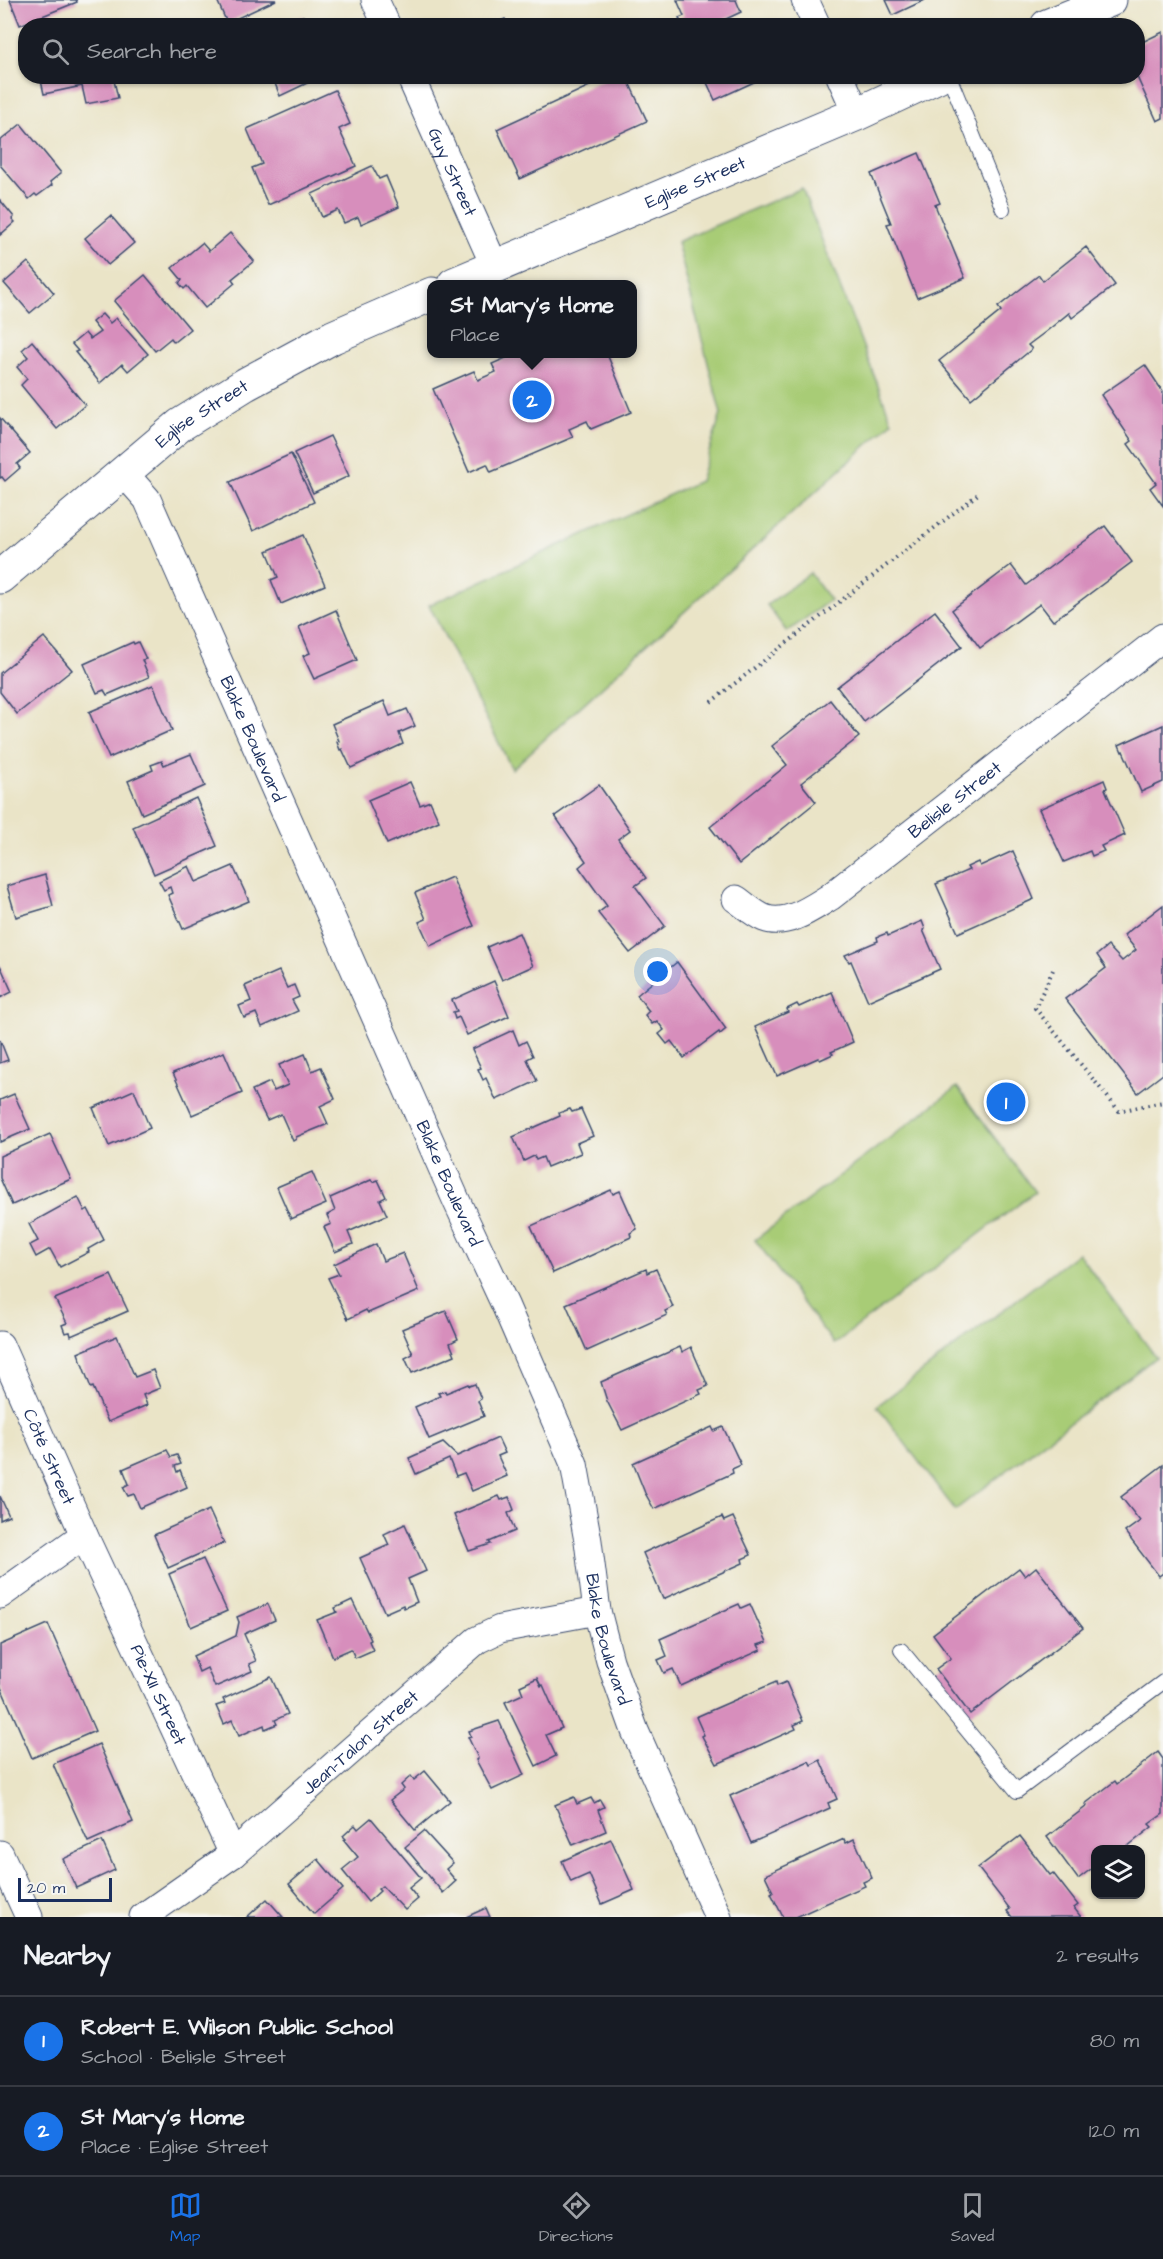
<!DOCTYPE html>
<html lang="en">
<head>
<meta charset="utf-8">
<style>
  body { margin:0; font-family:"Architects Daughter",sans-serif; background:#242831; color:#f1f3f6 }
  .controls { position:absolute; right:18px; bottom:18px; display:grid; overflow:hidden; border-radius:12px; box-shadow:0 2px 4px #0004 }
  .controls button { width:54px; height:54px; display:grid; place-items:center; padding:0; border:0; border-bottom:2px solid #363941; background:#171b24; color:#f1f3f6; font:30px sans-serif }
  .scale { position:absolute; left:18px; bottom:15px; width:94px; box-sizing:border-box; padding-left:6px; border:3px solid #1b2f5e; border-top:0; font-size:16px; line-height:21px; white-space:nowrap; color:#1b2f5e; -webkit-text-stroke:4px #f6f6f2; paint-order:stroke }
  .you { position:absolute; left:658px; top:972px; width:21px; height:21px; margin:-15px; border:4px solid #fff; border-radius:50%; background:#1a73e8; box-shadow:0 0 0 9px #1a73e833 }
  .badge { display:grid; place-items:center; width:39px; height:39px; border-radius:50%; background:#1a73e8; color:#fff; font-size:20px; font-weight:700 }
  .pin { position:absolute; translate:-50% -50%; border:3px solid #fff; box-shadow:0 2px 6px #0006 }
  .popup { position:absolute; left:427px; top:280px; width:210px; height:78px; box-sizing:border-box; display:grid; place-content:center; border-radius:12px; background:#171b24; filter:drop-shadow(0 2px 4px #0005); font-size:20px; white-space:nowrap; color:#9ea1a6 }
  .popup b { font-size:22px; color:#f1f3f6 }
  .popup::after { content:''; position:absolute; left:50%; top:100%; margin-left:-12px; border:12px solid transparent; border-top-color:#171b24 }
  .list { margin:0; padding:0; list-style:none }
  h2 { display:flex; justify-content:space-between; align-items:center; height:78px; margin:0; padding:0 24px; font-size:26px }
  h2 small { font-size:20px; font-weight:400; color:#9ea1a6 }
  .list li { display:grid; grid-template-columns:39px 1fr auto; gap:18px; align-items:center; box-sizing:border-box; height:90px; padding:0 24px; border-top:2px solid #363941 }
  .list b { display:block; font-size:22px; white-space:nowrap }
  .list p { margin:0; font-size:20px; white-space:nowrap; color:#9ea1a6 }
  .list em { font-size:20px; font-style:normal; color:#9ea1a6 }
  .icon { flex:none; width:33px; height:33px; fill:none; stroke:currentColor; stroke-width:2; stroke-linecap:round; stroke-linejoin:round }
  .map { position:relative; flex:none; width:1163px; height:1917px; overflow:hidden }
  .search { position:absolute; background:#171b24; box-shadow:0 2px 4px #0004; left:18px; right:18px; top:18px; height:66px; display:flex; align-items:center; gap:15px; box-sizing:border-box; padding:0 21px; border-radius:24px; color:#9ea1a6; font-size:22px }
  .sheet { height:258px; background:#171b24 }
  nav { display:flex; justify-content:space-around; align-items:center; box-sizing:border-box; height:84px; border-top:2px solid #363941; background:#171b24; font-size:16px; color:#9ea1a6 }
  nav a { display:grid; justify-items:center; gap:3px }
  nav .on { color:#1a73e8 }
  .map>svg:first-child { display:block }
</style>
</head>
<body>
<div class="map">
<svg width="1163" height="1917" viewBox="0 0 1163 1917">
  <rect width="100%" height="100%" fill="#f6f6f2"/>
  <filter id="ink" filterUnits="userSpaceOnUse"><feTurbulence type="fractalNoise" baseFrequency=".0167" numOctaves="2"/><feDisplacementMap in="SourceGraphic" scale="12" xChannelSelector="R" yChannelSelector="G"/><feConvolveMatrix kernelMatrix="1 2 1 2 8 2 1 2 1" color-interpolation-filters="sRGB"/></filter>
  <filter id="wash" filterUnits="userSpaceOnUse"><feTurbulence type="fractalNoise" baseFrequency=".008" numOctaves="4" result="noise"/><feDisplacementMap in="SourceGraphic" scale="24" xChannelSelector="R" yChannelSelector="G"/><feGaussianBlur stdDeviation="1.35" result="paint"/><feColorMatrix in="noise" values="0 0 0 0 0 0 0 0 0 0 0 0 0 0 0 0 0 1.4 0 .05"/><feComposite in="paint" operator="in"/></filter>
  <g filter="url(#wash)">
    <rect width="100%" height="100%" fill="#eae4c7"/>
    <g fill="#a8cc76" stroke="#627e6a" stroke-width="1.5">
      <polygon points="802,188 892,422 512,769 429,605 700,481 721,414 677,242"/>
      <polygon points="810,573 830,600 787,632 767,605"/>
      <polygon points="957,1087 1035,1192 834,1344 755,1240"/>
      <polygon points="1078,1253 1156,1357 955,1510 877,1406"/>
    </g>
    <g id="blocks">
      <g fill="#d78ebc">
        <polygon points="10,0 76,0 77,2 20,25"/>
        <polygon points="217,0 276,0 227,23"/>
        <polygon points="677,0 736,0 741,12 711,26 683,26 679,18 684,16"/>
        <polygon points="886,0 925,0 893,15"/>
        <polygon points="303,16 307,26 279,26"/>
        <polygon points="505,19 508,26 490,26"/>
        <polygon points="1163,32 1163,118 1157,121 1137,77 1138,44"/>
        <polygon points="40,76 113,76 118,98 86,104 82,86 44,94"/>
        <polygon points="272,76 322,76 280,96"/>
        <polygon points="611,76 626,76 647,121 520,179 497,129"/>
        <polygon points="704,76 767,76 715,100"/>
        <polygon points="335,90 350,124 339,129 356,166 268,205 252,168 262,164 247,129"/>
        <polygon points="21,124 61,173 50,182 52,185 37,196 35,194 29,199 0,165 0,141"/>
        <polygon points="919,153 940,203 935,205 965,278 917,298 887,224 891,223 871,174"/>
        <polygon points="372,166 379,179 386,176 399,207 361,224 358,217 344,223 338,210 322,217 312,194"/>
        <polygon points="0,200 14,217 12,219 15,222 0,235"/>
        <polygon points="111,216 134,243 108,265 85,238"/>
        <polygon points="230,233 254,261 232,279 235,283 205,308 187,286 184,289 179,283 182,280 172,268 202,243 209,251"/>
        <polygon points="1086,247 1115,285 1072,318 1069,313 1048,330 1028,345 1032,349 971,399 939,361 1001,311 998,307 1018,291 1039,275 1043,281"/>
        <polygon points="28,262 54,293 30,313 4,283"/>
        <polygon points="145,275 190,329 174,342 171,338 155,351 114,301"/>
        <polygon points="102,314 110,323 116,318 148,354 128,371 122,364 100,383 75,352 78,351 72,344 85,333 90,339 100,332 92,322"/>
        <polygon points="32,341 85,405 57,429 21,385 27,379 17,367 28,357 22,350"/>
        <polygon points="515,354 607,354 631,412 591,429 587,421 569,429 573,437 491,472 487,464 469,472 433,389 474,371 478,380 496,372 492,364"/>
        <polygon points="1145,365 1163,392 1163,506 1150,488 1156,483 1128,444 1132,441 1101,395"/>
        <polygon points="0,418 30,453 17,464 20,468 5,481 2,477 0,478"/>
        <polygon points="330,436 349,476 313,493 294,453"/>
        <polygon points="291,454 314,502 253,531 230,482"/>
        <polygon points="1105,526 1132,562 1053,621 1040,604 980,648 952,610 1011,565 1026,585"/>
        <polygon points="303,535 325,585 281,604 271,580 278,577 267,551"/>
        <polygon points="336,610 357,660 314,679 303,656 310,653 299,627"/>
        <polygon points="935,611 962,646 864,722 837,687"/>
        <polygon points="44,637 72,670 17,714 0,692 0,673"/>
        <polygon points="133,642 134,644 138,642 146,659 142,660 149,677 107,695 104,690 97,693 84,664"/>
        <polygon points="153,685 172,730 109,758 89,712"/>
        <polygon points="830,700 859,737 801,783 816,802 739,864 710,827 787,765 772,746"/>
        <polygon points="384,701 390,716 407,709 415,726 399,733 403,744 351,768 342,749 340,750 337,742 339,741 332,724"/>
        <polygon points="1163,725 1163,782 1141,792 1123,751 1122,752 1119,745"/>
        <polygon points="191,754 205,786 142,814 128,781 153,770 151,765 162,761 164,765"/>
        <polygon points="1104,780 1107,788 1105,789 1125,835 1101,846 1104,851 1092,856 1090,851 1064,862 1039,809"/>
        <polygon points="410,782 420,805 430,801 439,821 387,844 368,800"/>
        <polygon points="599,785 630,830 618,839 646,878 635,886 665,926 630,953 598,913 607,906 579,867 586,861 555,816"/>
        <polygon points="196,798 217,846 154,874 133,827"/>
        <polygon points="1013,851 1034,899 958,933 936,884 969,870 967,867 978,862 980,866"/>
        <polygon points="189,866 196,882 233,866 249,901 183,929 168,895 172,893 170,887 164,890 159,881"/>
        <polygon points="45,875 53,906 16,917 7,886"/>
        <polygon points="452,877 474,926 430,946 419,922 426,919 415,893"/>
        <polygon points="1163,905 1163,1074 1138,1093 1065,999 1106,968 1097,955 1108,946 1122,961 1136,950 1124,935"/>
        <polygon points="922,921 925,929 923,930 940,969 868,1001 851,961 849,962 845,955 878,941 877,937 887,933 888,936"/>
        <polygon points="519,933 533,966 502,980 487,947"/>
        <polygon points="677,962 726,1029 720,1034 719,1032 684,1058 671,1041 667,1044 659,1034 664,1030 657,1021 652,1024 645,1015 649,1011 637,995"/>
        <polygon points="0,965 12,992 0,998"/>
        <polygon points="279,971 287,988 294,985 299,997 292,1000 298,1011 262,1027 256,1013 244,1018 239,1006 251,1001 245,986"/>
        <polygon points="494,981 509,1016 467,1035 459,1017 455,1019 453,1012 457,1011 452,1000"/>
        <polygon points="832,992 853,1042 831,1052 833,1054 820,1060 818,1058 777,1076 755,1027 788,1012 787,1009 797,1004 799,1007"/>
        <polygon points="513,1030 519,1045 526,1041 533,1056 527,1059 537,1081 496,1100 486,1078 483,1080 478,1069 481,1068 472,1049"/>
        <polygon points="0,1040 8,1060 0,1063"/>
        <polygon points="224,1052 242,1093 192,1115 173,1073"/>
        <polygon points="305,1054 312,1071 321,1067 335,1099 320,1106 328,1124 296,1137 296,1139 293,1141 281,1114 267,1120 252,1090 270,1082 274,1091 288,1085 279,1065"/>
        <polygon points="134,1090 150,1128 109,1146 93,1108"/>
        <polygon points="14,1094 30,1129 0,1142 0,1100"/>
        <polygon points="570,1109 572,1112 581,1109 593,1136 577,1143 581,1153 547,1167 543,1157 536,1160 534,1156 524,1161 513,1137 560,1116 559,1113"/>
        <polygon points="50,1134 71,1179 12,1205 0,1178 0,1156"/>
        <polygon points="312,1172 326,1204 291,1219 277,1187"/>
        <polygon points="371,1180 373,1182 378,1180 386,1197 380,1200 387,1215 348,1232 353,1244 335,1252 324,1227 331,1224 327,1215 335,1211 330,1198"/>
        <polygon points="611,1190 613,1194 620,1191 637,1229 630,1233 631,1237 553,1273 531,1226"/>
        <polygon points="78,1197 85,1211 88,1209 104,1240 88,1249 89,1252 60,1267 50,1249 36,1257 30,1245 38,1241 29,1224"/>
        <polygon points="376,1244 383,1261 403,1253 419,1291 368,1313 366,1310 348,1319 328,1278 339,1274 334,1264"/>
        <polygon points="646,1269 647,1273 656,1269 673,1307 665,1311 667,1315 587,1351 566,1304"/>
        <polygon points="111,1275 128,1311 71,1336 70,1332 65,1333 62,1325 67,1323 55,1299"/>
        <polygon points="446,1311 458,1339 450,1343 455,1355 412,1373 405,1358 413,1354 402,1329"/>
        <polygon points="117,1336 135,1377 153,1370 160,1388 143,1395 147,1405 108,1422 93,1387 91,1388 78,1353"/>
        <polygon points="680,1347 682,1352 691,1347 708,1386 699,1390 701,1394 622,1430 607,1401 601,1382"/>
        <polygon points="468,1384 469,1386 475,1384 481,1399 478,1401 484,1416 429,1439 415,1407 440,1396 438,1393 445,1391 446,1393"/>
        <polygon points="712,1427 714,1431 723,1427 741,1465 732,1469 733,1473 654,1509 645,1493 633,1463"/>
        <polygon points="498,1438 505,1453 498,1456 507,1476 472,1491 464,1473 456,1476 449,1459 416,1474 409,1458 443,1443 457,1456"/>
        <polygon points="167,1450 171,1457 177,1455 181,1464 175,1466 177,1472 180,1470 187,1487 140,1508 134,1494 128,1496 123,1487 129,1484 123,1469"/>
        <polygon points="1163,1465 1163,1573 1159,1576 1125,1532 1140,1521 1121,1497"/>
        <polygon points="0,1496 9,1516 0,1520"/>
        <polygon points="499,1496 501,1500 509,1497 514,1510 508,1513 515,1531 489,1542 491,1544 469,1551 454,1515"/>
        <polygon points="209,1510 224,1543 168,1568 154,1535"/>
        <polygon points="722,1517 724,1521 733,1517 751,1555 742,1559 743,1563 663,1599 643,1553"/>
        <polygon points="405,1524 426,1571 408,1579 417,1602 404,1608 403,1605 385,1613 360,1558 389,1545 384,1534"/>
        <polygon points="203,1559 227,1611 191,1627 169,1574"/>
        <polygon points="1036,1567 1083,1628 970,1714 936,1669 951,1658 933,1634 1019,1568 1025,1576"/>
        <polygon points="352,1600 371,1640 369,1641 373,1650 355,1658 351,1649 333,1657 317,1620 337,1612 335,1608"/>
        <polygon points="268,1604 275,1620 244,1634 256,1661 249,1664 252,1671 215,1687 207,1668 199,1672 193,1656 236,1636 239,1622 237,1617"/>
        <polygon points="739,1604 741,1608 750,1604 767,1642 758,1645 761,1650 681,1686 673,1669 664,1673 658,1660 667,1656 660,1639"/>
        <polygon points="48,1624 95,1731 32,1758 0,1685 0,1645"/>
        <polygon points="271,1677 288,1714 275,1720 277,1724 265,1729 264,1725 239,1736 232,1720 224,1724 216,1706 225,1703 223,1699"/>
        <polygon points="537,1678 541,1686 543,1685 562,1728 546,1735 556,1756 536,1766 505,1702 523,1694 520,1686"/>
        <polygon points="776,1682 777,1686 786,1682 803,1721 794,1725 796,1729 717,1764 702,1736 704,1735 696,1717"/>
        <polygon points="499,1721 524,1775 492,1790 476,1760 478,1758 468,1737 471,1736 469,1731"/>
        <polygon points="99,1744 133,1822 88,1842 53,1764"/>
        <polygon points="1158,1752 1163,1759 1163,1814 1149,1824 1152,1827 1123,1850 1095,1850 1095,1866 1078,1879 1047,1837 1087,1806 1085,1804 1115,1781 1117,1784"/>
        <polygon points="820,1760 837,1799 828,1803 830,1808 751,1843 730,1796 809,1761 811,1765"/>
        <polygon points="425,1771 450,1801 415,1830 390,1800 404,1789 401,1785 411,1776 414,1780"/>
        <polygon points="574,1797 577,1804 591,1798 594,1803 600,1800 604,1807 598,1810 606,1831 573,1845 555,1805"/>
        <polygon points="371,1818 421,1878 409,1888 418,1899 405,1910 382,1886 378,1889 380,1891 368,1902 342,1870 358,1857 344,1840 346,1839 343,1836 355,1825 358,1829"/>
        <polygon points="424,1831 453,1863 446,1869 456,1881 443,1893 405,1847"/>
        <polygon points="1020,1836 1050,1875 1053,1873 1078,1905 1074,1908 1081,1917 1012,1917 1007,1911 1010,1909 978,1868"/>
        <polygon points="611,1839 634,1890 602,1904 589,1874 571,1882 562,1861"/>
        <polygon points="844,1839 846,1843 854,1839 872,1878 863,1882 865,1886 796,1917 783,1917 771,1893 773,1892 765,1875"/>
        <polygon points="102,1841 115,1870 76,1888 63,1859"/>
        <polygon points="318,1859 343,1889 314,1914 289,1884"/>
        <polygon points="267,1899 283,1917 247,1917"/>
        <polygon points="486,1908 490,1917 466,1917"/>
      </g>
    </g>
  </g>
  <g filter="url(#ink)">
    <use href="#blocks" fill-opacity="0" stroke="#3a4a6e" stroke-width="1.5"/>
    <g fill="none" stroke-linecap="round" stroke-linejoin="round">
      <g stroke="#3a4a6e" stroke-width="16">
        <g id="lane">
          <polyline points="949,76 1003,209"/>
          <polyline points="901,1650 1017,1791 1163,1682"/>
        </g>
      </g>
      <g stroke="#3a4a6e" stroke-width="29">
        <g id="street">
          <polyline points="375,0 387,26"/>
          <polyline points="805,0 817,26"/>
          <path id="s1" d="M410,76l85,191"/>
          <polyline points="840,76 857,114"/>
          <path id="s2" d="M123,472l24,27 310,703 49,105 68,157 14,77 9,70 13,50 25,70 83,186"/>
          <path id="s3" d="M736,899c9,6 18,15 28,19 22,9 48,-10 66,-21l333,-260"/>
          <path id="s4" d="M0,1345l84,190 149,319"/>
          <polyline points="0,1595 84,1535"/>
          <polyline points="0,1854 29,1917"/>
          <path id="s5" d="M143,1917l90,-63 244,-214 23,-11 97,-18"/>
        </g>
      </g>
      <g stroke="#3a4a6e" stroke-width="35">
        <g id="secondary">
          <polyline points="1047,26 1110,0"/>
          <path id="s6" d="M454,284l403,-170 81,-38"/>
          <path id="s7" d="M0,577l180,-152 66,-41 87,-47 99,-43"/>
        </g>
      </g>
      <g stroke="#3a4a6e" stroke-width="4" stroke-dasharray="1.5 4.5" stroke-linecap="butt">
        <polyline points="711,702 978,494"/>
        <polyline points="1053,970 1035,1008 1119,1111 1163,1102"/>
      </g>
      <use href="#lane" stroke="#fff" stroke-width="14"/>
      <use href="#street" stroke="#fff" stroke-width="27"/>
      <use href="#secondary" stroke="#fff" stroke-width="33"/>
    </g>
  </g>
  <g text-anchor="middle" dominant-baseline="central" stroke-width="6" stroke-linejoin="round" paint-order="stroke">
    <g font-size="18" fill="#1b2f5e" stroke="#f6f6f2">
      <text stroke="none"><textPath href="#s1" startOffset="105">Guy Street</textPath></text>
      <text stroke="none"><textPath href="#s6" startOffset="262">Eglise Street</textPath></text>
      <text stroke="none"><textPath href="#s7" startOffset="260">Eglise Street</textPath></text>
      <text stroke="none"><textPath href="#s2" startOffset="298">Blake Boulevard</textPath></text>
      <text stroke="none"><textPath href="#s3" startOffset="264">Belisle Street</textPath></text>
      <text stroke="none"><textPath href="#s2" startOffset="784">Blake Boulevard</textPath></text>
      <text stroke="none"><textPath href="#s4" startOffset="122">Côté Street</textPath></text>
      <text stroke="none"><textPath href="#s2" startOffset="1270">Blake Boulevard</textPath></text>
      <text stroke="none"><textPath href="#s4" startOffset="384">Pie-XII Street</textPath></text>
      <text stroke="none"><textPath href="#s5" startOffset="279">Jean-Talon Street</textPath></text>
    </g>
  </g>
</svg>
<div class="controls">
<button><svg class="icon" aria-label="layers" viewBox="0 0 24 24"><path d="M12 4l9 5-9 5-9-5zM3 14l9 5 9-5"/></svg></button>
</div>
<div class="scale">20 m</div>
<div class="you"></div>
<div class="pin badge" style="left:1006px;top:1102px">1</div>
<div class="pin badge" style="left:532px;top:400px">2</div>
<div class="popup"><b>St Mary's Home</b>Place</div>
<div class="search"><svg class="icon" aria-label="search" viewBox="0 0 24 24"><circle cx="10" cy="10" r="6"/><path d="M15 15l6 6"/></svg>Search here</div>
</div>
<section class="sheet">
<h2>Nearby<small>2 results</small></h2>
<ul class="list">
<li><span class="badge">1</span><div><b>Robert E. Wilson Public School</b><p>School · Belisle Street</p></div><em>80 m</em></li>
<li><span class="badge">2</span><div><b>St Mary's Home</b><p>Place · Eglise Street</p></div><em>120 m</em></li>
</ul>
</section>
<nav>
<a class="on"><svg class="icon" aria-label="map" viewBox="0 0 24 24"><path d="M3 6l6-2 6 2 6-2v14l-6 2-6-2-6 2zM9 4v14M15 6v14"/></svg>Map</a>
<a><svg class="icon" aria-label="directions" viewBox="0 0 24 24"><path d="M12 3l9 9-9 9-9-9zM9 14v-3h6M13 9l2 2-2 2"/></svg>Directions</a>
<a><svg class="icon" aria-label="saved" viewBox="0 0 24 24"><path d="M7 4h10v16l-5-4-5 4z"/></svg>Saved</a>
</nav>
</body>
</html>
